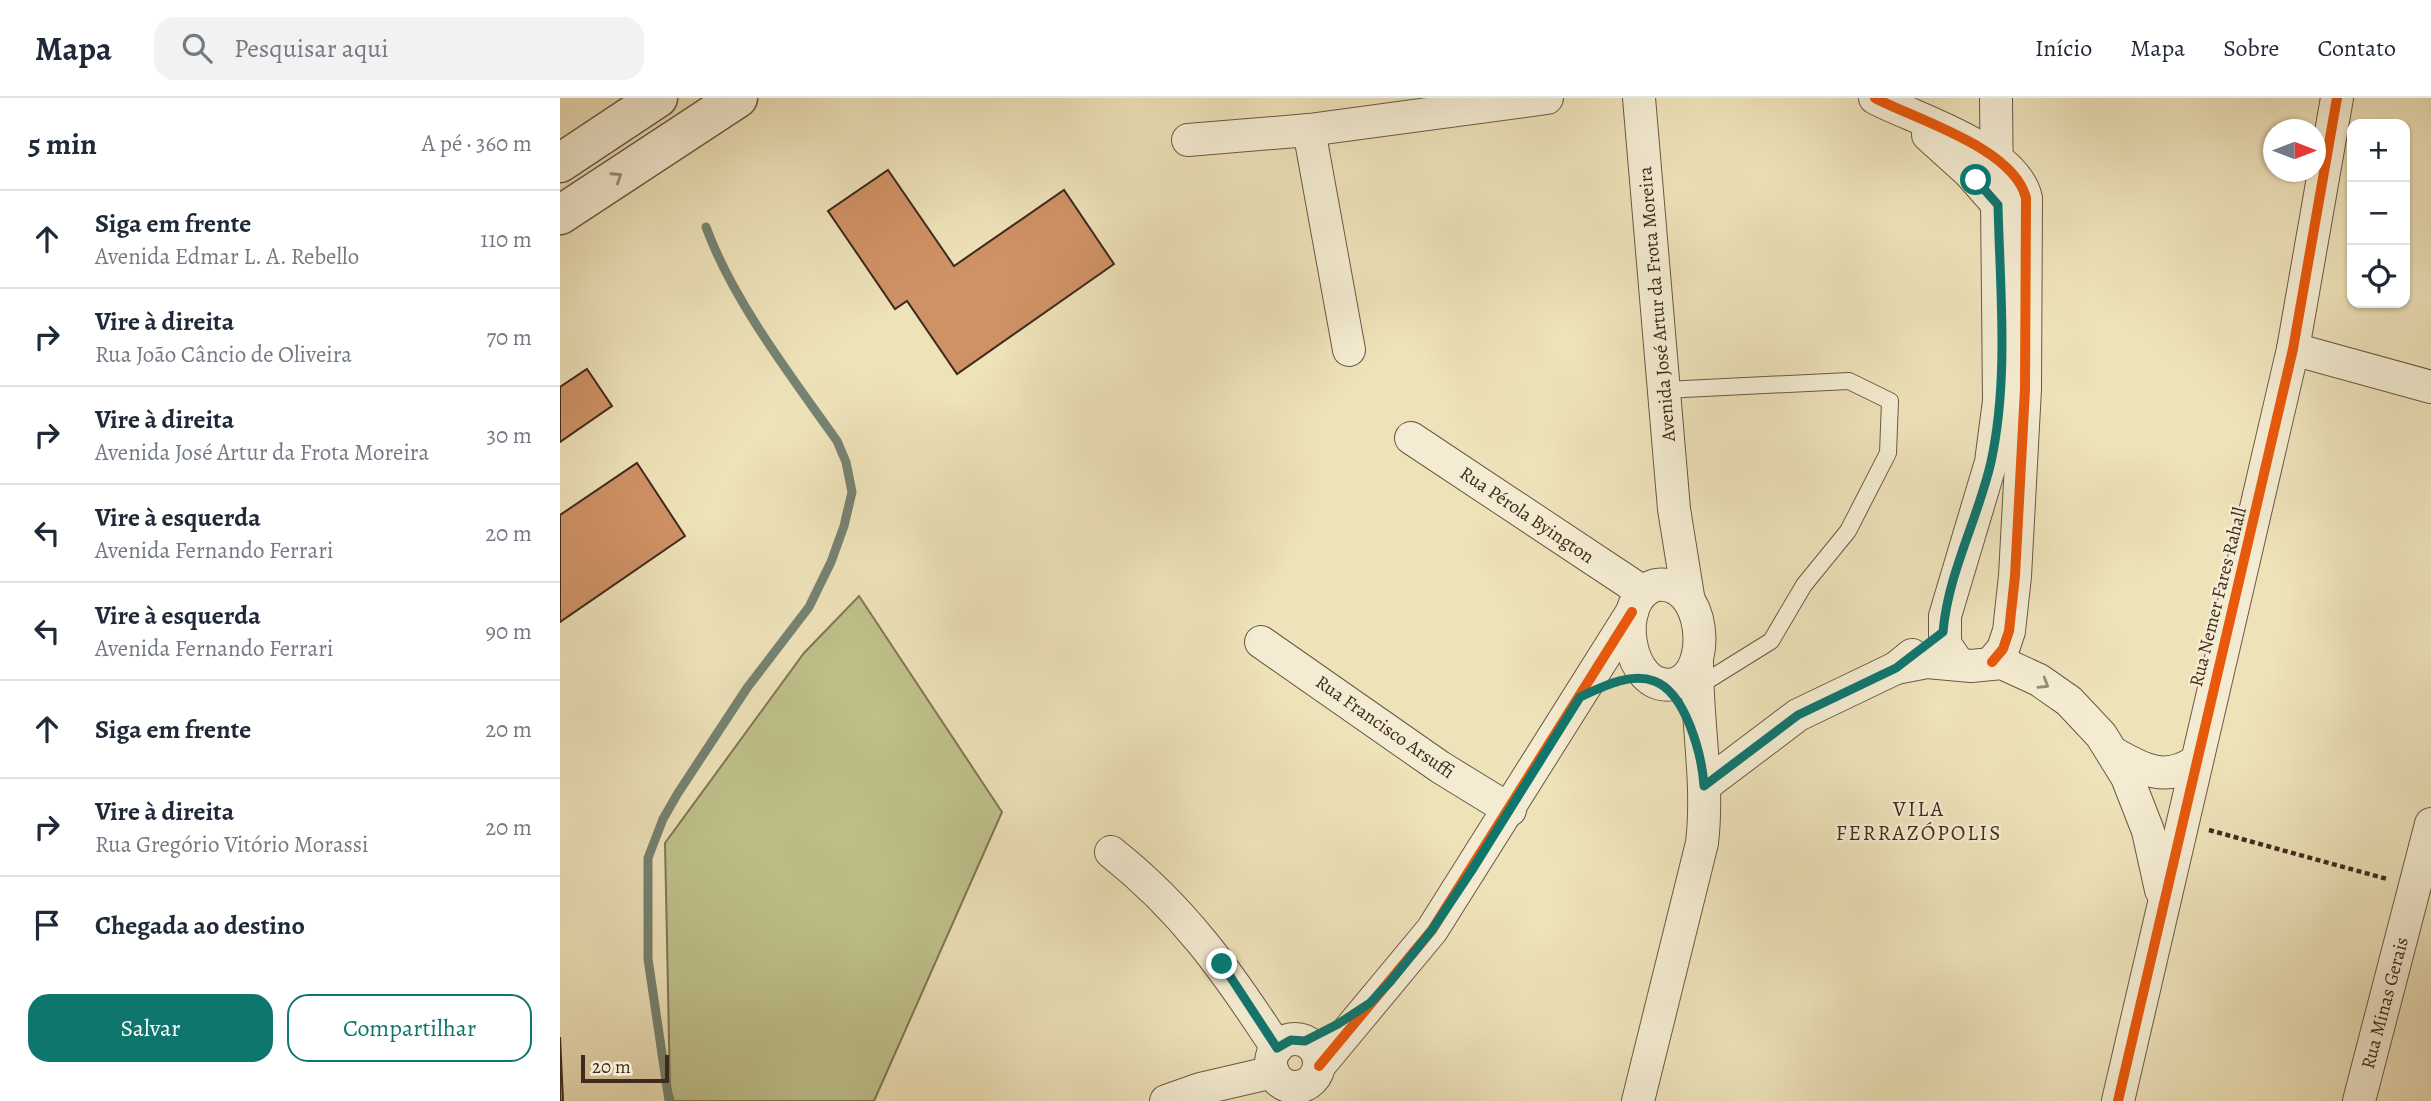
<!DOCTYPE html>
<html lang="pt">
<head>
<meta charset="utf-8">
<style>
  body { margin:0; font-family:Alegreya,serif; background:#f2f2f3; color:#1f2937 }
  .controls { position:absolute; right:21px; top:21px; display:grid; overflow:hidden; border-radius:14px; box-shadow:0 2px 5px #0004 }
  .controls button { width:63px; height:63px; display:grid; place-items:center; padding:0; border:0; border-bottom:2px solid #e0e1e3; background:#fff; color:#1f2937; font:35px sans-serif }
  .compass { position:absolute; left:1703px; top:21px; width:63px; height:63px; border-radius:50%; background:#fff; box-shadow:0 2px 5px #0004; rotate:90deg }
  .scale { position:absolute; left:21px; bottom:18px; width:88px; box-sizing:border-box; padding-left:7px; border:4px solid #402a1d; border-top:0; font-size:19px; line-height:24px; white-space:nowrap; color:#402a1d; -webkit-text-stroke:5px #f4ecd2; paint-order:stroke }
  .stop { position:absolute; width:21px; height:21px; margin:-16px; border:5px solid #0f766e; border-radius:50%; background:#fff }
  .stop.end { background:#0f766e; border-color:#fff; box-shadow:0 2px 7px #0008 }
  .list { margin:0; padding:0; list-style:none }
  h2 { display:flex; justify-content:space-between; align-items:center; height:91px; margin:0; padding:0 28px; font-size:30px }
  h2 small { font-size:23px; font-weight:400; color:#747a83 }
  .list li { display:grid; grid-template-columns:46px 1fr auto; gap:21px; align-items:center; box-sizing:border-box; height:98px; padding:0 28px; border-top:2px solid #e0e1e3 }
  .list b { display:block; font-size:26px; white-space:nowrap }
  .list p { margin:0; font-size:23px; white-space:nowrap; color:#747a83 }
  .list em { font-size:23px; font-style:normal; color:#747a83 }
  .actions { display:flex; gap:14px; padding:21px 28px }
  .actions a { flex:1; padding:16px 0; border:2px solid #0f766e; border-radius:21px; text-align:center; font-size:24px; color:#0f766e }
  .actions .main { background:#0f766e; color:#fff }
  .icon { flex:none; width:38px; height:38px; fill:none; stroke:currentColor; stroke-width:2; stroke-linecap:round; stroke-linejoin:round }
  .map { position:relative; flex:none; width:1871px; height:1003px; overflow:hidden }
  header { display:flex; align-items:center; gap:42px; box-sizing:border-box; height:98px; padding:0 35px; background:#fff; border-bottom:2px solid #e0e1e3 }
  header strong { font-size:33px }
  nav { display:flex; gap:38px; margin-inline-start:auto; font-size:24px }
  .search { width:490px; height:63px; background:#f2f2f3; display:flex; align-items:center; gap:18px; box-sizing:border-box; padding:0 24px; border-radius:21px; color:#747a83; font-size:26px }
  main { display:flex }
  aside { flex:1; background:#fff }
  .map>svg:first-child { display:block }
</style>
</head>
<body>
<header>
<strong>Mapa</strong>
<div class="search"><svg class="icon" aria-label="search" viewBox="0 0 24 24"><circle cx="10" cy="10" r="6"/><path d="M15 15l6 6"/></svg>Pesquisar aqui</div>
<nav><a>Início</a><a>Mapa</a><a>Sobre</a><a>Contato</a></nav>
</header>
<main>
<aside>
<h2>5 min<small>A pé · 360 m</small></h2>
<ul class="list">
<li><svg class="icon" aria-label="ahead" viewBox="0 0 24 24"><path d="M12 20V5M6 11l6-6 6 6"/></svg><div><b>Siga em frente</b><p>Avenida Edmar L. A. Rebello</p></div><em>110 m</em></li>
<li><svg class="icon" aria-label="right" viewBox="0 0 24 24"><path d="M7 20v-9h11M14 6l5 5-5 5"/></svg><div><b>Vire à direita</b><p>Rua João Câncio de Oliveira</p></div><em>70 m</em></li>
<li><svg class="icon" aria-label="right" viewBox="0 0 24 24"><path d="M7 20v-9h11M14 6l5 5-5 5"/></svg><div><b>Vire à direita</b><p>Avenida José Artur da Frota Moreira</p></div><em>30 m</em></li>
<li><svg class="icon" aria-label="left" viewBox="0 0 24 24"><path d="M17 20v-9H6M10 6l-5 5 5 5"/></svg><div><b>Vire à esquerda</b><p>Avenida Fernando Ferrari</p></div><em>20 m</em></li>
<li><svg class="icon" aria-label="left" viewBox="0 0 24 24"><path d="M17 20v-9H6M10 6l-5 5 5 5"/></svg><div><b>Vire à esquerda</b><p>Avenida Fernando Ferrari</p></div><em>90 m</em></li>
<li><svg class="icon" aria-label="ahead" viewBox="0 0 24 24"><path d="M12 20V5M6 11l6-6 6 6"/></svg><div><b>Siga em frente</b></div><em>20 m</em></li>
<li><svg class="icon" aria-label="right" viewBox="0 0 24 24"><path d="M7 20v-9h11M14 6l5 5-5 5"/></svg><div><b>Vire à direita</b><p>Rua Gregório Vitório Morassi</p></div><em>20 m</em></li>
<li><svg class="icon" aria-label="arrive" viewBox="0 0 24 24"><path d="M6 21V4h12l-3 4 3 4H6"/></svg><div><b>Chegada ao destino</b></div></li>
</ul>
<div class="actions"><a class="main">Salvar</a><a>Compartilhar</a></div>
</aside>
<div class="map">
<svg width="1871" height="1003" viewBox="0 0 1871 1003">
  <rect width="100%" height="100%" fill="#eee2b9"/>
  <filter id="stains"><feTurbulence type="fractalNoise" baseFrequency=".00286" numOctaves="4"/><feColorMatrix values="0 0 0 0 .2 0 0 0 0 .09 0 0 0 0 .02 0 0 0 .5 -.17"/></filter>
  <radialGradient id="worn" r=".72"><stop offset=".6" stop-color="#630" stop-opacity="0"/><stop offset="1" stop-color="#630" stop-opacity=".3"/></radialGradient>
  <polygon fill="#bfc18b" stroke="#807654" stroke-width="2" points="299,498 442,714 314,1003 114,1003 110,991 105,745 244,555"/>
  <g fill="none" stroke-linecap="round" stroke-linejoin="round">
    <path stroke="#768372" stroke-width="9" d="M109,1003l-21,-142v-101l15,-39 15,-26 69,-105 62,-81 22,-45 13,-36 8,-34 -6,-30 -9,-21c-46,-65 -104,-140 -131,-214"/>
  </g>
  <g fill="#cf9266" stroke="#402a1d" stroke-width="2">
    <polygon points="328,72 394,168 504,92 554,166 397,276 347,203 335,211 268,113"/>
    <polygon points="27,271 52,308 0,344 0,289"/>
    <polygon points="77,365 125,438 0,524 0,417"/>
    <polygon points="0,939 3,1003 0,1003"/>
  </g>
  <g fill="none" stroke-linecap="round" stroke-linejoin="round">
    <g stroke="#6c5844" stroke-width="18">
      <polyline id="service" points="1104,292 1289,283 1330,303 1328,355 1288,433 1244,487 1211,543 1137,589"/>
    </g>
    <g stroke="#6c5844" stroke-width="34">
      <g id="minor">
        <polyline points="1079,0 1114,411 1128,498"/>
        <path d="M1315,0c42,22 139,50 151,100l-1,191 -10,187 -6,55 -6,18 -11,13"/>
        <polyline points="749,32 789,252"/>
        <polyline points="1368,37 1408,73 1438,107"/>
        <polyline points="628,42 749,32 987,0"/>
        <polyline points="1733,251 1871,289"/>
        <polyline points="851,340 1083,494"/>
        <path d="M1096,487c50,-7 58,90 18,99 -47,10 -62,-87 -18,-99z"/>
        <polyline points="701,544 880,669 950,712"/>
        <polyline points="1398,565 1385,546 1385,518 1431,364 1439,303 1436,0"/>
        <polyline points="1336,570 1367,564 1411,568 1442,565 1479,582 1509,603 1541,637 1567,679 1588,733 1601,792"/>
        <path d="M1555,656c28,16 51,28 80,8"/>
        <polyline points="1144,688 1238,617 1336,570 1352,557"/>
        <path d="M551,754c72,57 116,119 166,196"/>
        <circle cx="735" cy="965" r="24"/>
        <polyline points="759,968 872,832 1072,514"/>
        <polyline points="606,1003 640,991 713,974"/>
        <path d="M1078,1003l64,-258c7,-59 -5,-119 -5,-179"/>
        <polyline points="1558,1003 1733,251 1777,0"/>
        <polyline points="1799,1003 1871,726"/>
      </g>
    </g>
    <g stroke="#6c5844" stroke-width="41">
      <g id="tertiary">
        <polyline points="0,65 98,0"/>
        <polyline points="0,117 178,0"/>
      </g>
    </g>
    <polyline stroke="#402a1d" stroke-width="4.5" stroke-dasharray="5 3.5" stroke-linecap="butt" points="1649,732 1827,781"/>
    <use href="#service" stroke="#f4ecd2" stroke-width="16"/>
    <use href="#minor" stroke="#f4ecd2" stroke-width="32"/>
    <use href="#tertiary" stroke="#f4ecd2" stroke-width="38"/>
    <g stroke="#f4ecd2" stroke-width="15">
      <g id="cycleway">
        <path d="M1315,0c42,22 139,50 151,100l-1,191 -10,187 -6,55 -6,18 -11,13"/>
        <polyline points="759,968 872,832 1072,514"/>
        <polyline points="1558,1003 1733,251 1777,0"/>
      </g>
    </g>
    <use href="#cycleway" stroke="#e8590c" stroke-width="10"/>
  </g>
  <defs><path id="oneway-chevron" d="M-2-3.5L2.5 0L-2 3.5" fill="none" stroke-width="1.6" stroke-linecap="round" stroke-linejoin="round" transform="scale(1.75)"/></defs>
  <g stroke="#9a8b78">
    <use href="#oneway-chevron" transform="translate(57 79) rotate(-33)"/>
    <use href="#oneway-chevron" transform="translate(1484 586) rotate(31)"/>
  </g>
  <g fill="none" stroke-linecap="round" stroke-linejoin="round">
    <path stroke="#0f766e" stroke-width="9" d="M662,866l55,84 14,-8 14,1 33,-17 32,-21 20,-21 42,-52 40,-60 108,-173c22,-10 50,-25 74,-16 32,11 48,75 50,105l94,-71 98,-47 47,-36c5,-59 35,-113 48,-170 18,-83 9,-172 7,-257l-22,-25"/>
  </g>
  <g text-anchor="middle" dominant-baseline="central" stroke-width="5" stroke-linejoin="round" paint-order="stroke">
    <g font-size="19" fill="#402a1d" stroke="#f4ecd2">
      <text transform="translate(1097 206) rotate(-95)">Avenida José Artur da Frota Moreira</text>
      <text transform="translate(967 417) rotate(34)">Rua Pérola Byington</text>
      <text transform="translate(1658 499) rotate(-76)">Rua Nemer Fares Rahall</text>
      <text transform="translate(825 629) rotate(35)">Rua Francisco Arsuffi</text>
      <text transform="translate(1825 905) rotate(-75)">Rua Minas Gerais</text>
    </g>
    <g font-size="21" letter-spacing="2" fill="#402a1d" stroke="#f4ecd2">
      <text x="1359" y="711">VILA<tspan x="1359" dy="24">FERRAZÓPOLIS</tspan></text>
    </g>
  </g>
  <rect width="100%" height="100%" filter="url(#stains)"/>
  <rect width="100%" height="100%" fill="url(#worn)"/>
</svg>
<div class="controls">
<button>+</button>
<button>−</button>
<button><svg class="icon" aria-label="locate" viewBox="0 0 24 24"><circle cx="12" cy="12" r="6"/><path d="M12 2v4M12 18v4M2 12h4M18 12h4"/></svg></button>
</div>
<svg class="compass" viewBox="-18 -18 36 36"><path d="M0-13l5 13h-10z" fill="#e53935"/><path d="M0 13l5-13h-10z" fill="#747a83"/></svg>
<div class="scale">20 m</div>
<div class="stop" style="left:1416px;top:82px"></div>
<div class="stop end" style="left:662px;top:866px"></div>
</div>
</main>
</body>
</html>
